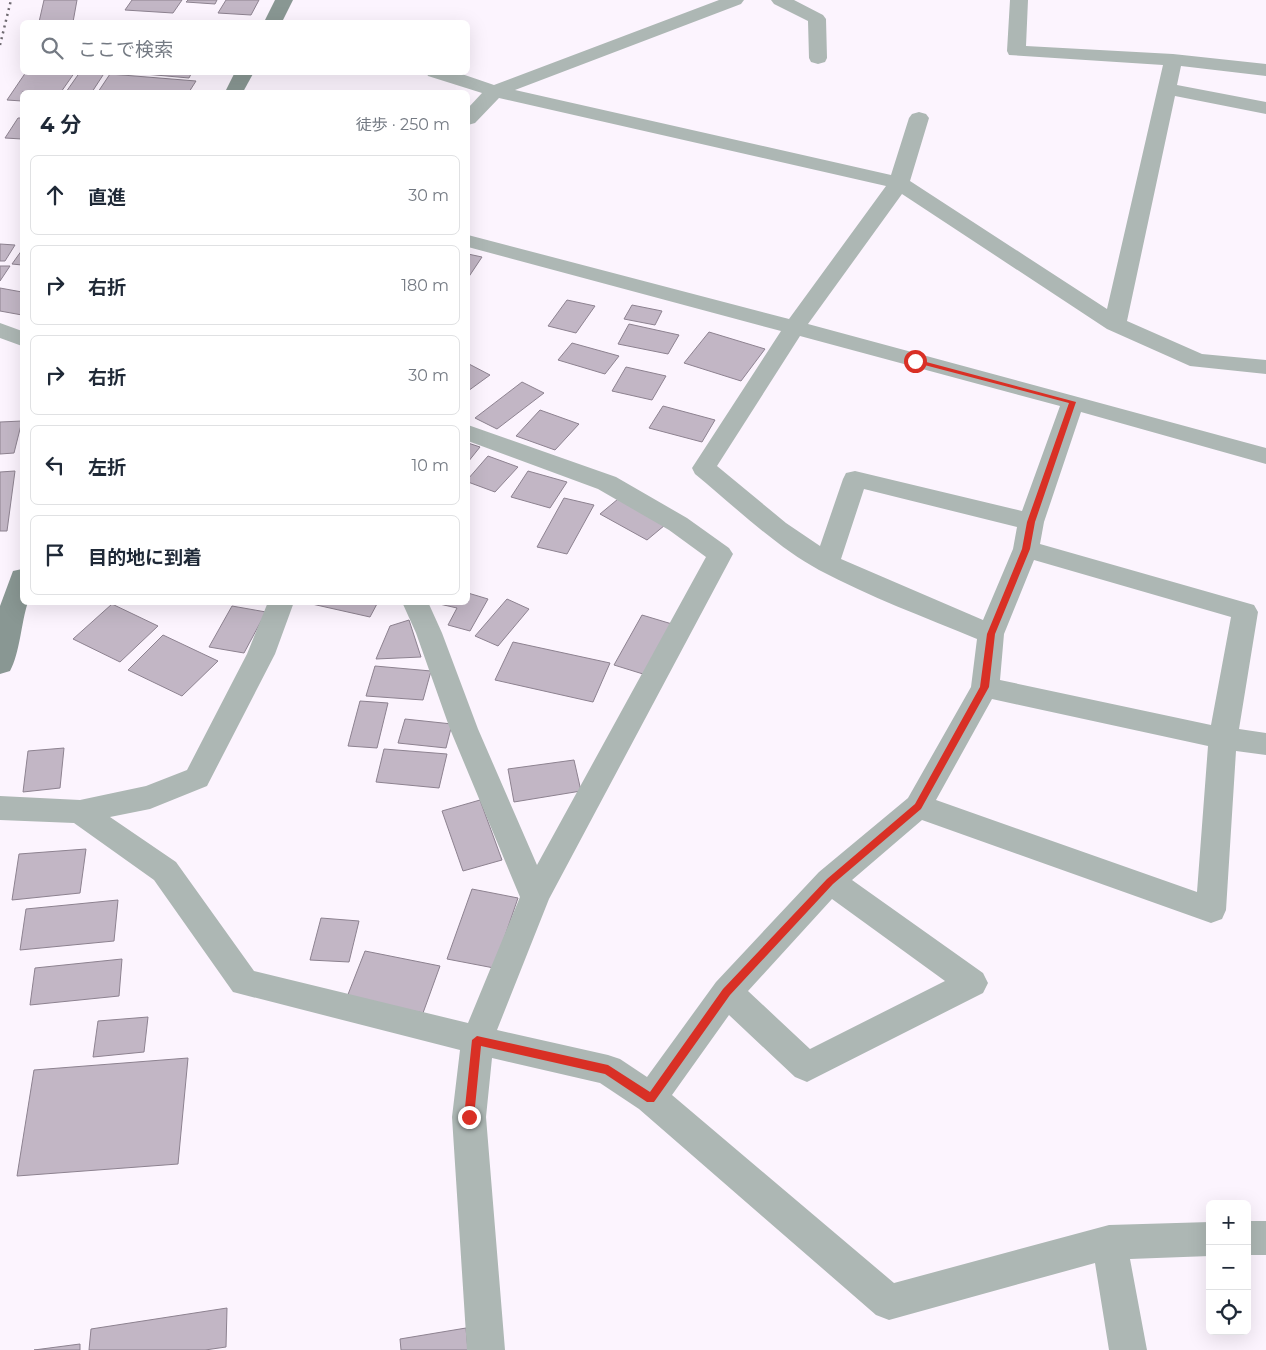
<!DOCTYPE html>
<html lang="ja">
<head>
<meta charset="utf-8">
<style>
  body { margin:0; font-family:Montserrat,"Noto Sans JP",sans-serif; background:#f6f6f7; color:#1f2937 }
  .controls { position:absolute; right:15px; bottom:15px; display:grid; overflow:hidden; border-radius:8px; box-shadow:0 5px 20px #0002 }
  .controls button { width:45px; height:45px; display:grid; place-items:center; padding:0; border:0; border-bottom:1px solid #e0e1e3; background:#fff; color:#1f2937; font:25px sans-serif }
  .stop { position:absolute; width:15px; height:15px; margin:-11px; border:4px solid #d93025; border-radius:50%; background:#fff }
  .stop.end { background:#d93025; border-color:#fff; box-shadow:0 1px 5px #0008 }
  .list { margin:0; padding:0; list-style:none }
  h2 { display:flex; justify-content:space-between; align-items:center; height:65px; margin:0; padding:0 20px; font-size:21px }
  h2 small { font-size:16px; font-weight:400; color:#747a83 }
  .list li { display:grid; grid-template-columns:32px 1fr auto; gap:15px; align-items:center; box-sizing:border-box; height:80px; margin:0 10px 10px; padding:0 10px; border:1px solid #e0e1e3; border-radius:8px }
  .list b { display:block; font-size:19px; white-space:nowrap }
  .list em { font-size:16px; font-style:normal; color:#747a83 }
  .icon { flex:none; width:28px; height:28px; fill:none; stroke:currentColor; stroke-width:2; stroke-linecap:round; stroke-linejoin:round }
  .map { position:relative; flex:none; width:1266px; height:1350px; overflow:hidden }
  .search { position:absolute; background:#fff; box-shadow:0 5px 20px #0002; left:20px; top:20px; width:450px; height:55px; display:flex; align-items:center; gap:12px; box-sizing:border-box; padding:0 18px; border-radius:8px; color:#747a83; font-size:19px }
  .panel { position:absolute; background:#fff; box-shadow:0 5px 20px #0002; left:20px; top:90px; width:450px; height:515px; border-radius:8px }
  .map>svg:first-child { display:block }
</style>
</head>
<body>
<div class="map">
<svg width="1266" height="1350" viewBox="0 0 1266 1350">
  <rect width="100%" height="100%" fill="#fcf4fe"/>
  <g fill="#c2b6c5" stroke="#8d8290">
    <polygon points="44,0 77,0 73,22 39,22"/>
    <polygon points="132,0 182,0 173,13 125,10"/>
    <polygon points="188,0 217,0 215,4 186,2"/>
    <polygon points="226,0 259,0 251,15 218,13"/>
    <polygon points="26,72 75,72 61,92 22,92 22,101 7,100"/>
    <polygon points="80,72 105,72 92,92 66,92"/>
    <polygon points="122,72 192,72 189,78"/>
    <polygon points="110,74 196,81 189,92 98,92"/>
    <polygon points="18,118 22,118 22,139 5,138"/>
    <polygon points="0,244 15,245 5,261 0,261"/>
    <polygon points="22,250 22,265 12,264"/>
    <polygon points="468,254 482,257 468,278"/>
    <polygon points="0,266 10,266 0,281"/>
    <polygon points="0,288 22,292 22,315 0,311"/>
    <polygon points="567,300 595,306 576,333 548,326"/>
    <polygon points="632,305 662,311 655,325 624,319"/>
    <polygon points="629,324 679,335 668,354 618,344"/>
    <polygon points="709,332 765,349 741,381 684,363"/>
    <polygon points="572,343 619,356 605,374 558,360"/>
    <polygon points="469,364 490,375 468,391 468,365"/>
    <polygon points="626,367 666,376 652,400 612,391"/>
    <polygon points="522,382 544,393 497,429 475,418"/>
    <polygon points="663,406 715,420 702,442 649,428"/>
    <polygon points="540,410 579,424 555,450 516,436"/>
    <polygon points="22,421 14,453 0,454 0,422"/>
    <polygon points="468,443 480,447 468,462"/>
    <polygon points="488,456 518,467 495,492 468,482 468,479"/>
    <polygon points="15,471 7,531 0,531 0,472"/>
    <polygon points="528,471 567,482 550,508 511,497"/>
    <polygon points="564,498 594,505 567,554 537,547"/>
    <polygon points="618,499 665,525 647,540 600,514"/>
    <polygon points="468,593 488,599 470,631 448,625 457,608 435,603 468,602"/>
    <polygon points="507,599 529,609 498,646 475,636"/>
    <polygon points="303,602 378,602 370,617"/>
    <polygon points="112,604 158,626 120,662 73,639"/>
    <polygon points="232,606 266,612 244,653 209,647"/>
    <polygon points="642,615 672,624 643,674 614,665"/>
    <polygon points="409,620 421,657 376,659 390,626"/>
    <polygon points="163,635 218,661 182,696 128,670"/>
    <polygon points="513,642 610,663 593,702 495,680"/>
    <polygon points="375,666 431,671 423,700 366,696"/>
    <polygon points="360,701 388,703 377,748 348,746"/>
    <polygon points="405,719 452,724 446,748 398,743"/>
    <polygon points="64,748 60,788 23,792 28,751"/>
    <polygon points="384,749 447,754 439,788 376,782"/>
    <polygon points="574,760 581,791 514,802 508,769"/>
    <polygon points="480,800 502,860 463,871 442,811"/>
    <polygon points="86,849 80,893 12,900 19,854"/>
    <polygon points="472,889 518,898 494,968 447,959"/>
    <polygon points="118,900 114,941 20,950 26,909"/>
    <polygon points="321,918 359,921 349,962 310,960"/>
    <polygon points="365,951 440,966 423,1013 347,997"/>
    <polygon points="122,959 119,996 30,1005 35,968"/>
    <polygon points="148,1017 144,1052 93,1057 98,1021"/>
    <polygon points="188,1058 178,1164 17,1176 34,1070"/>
    <polygon points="227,1308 226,1347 205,1350 89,1350 91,1329"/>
    <polygon points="466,1328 468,1350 401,1350 400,1339"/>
    <polygon points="80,1344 80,1350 34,1350"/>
  </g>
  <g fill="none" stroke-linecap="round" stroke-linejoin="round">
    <g fill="#adb7b4" fill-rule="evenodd">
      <path d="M719,0h25l-3,4 -226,86 376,85 18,-57 3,-4 7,-2 7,2 3,4 -19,63 197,128 56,-244 -154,-10 -2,-4 3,-51h18l-2,46 147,8 93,10v12l-85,-10 -4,19 89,17v12l-91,-18 -48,225 75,33 64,6v14l-76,-8 -83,-37 -205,-135 -94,130 458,124v16l-185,-52 -37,110 -4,22 214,61 4,7 -19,117 27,4v22l-30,-4 -10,159 -4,9 -11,4 -289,-103 -70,60 131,93 5,10 -5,10 -176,89 -12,-5 -66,-62 -57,80 222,188 215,-58 101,-3v34l-80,3 17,91h-38l-14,-87 -206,57 -13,-5 -237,-206 -39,-26 -108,-25 -6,59 19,233h-38l-15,-233 8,-67 -227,-58 -79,-112 -80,-57 -74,-3v-24l80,4 66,-14 41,-16 60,-116 21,-52h26l-19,52 -68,132 -57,23 -40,8 66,45 78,109 214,52 52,-126 -70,-168 -34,-96 -14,-31h26l14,31 36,96 59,136 169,-308 -37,-27 -71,-41 -130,-48v-16l148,52 71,41 42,30 4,6 -184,345 -52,131 111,25 12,4 27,18 69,-95 103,-110 89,-74 63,-111 6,-48c-53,-22 -107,-42 -158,-69 -43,-23 -86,-65 -124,-96l-3,-6 89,-137 -313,-84v-12l321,84 97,-133 -387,-88 -24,25 -7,2v-17l14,-15 -54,-17 -2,-4h30l38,13zM800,336l260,70 -38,105 -167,-40 -9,2 -3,6 -23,67 -34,-23 -69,-57zM864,489l153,38 -4,22 -30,71 -142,-61zM1034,560l197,57 -20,108 -211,-45 4,-46zM992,699l216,47 -11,146 -261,-92zM832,899l113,82 -135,68 -62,-58z"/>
      <polygon points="771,0 794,0 823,15 826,19 827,58 825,62 818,64 811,62 809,58 808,21 774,4"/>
      <polygon points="0,323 22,331 22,346 0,338"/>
      <rect x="1247" y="1221" width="19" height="34"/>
    </g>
    <g fill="#899793" fill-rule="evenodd">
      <polygon points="275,0 293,0 282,22 264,22"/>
      <polygon points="235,72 254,72 243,92 225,92"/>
      <path d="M22,569v33h6c-7,21 -8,51 -18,69l-10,3v-68l13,-35z"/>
    </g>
    <polyline stroke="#6e6970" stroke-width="2.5" stroke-dasharray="2 4" stroke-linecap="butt" points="0,45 11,0"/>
  </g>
  <polygon fill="#d93025" points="915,359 1076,402 1035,522 1030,549 995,634 989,687 921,809 833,884 730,995 654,1102 647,1102 605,1074 481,1046 474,1117 469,1122 465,1120 464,1117 472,1040 477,1036 608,1065 650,1092 723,989 827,879 915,804 980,687 987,634 1022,549 1027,522 1069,403 913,362 913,360"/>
</svg>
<div class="controls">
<button>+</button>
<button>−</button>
<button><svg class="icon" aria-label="locate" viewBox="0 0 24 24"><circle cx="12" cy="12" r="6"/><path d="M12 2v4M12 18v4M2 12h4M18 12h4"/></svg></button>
</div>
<div class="stop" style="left:915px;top:361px"></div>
<div class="stop end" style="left:469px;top:1117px"></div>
<div class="search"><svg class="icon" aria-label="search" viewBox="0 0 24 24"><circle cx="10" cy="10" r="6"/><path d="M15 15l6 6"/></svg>ここで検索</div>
<section class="panel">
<h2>4 分<small>徒歩 · 250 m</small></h2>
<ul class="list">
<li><svg class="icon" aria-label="ahead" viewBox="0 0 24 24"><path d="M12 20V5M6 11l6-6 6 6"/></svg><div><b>直進</b></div><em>30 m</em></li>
<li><svg class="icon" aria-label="right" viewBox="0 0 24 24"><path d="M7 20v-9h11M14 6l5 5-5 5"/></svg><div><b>右折</b></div><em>180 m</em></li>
<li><svg class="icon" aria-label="right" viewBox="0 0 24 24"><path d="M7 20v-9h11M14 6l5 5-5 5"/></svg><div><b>右折</b></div><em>30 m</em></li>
<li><svg class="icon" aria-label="left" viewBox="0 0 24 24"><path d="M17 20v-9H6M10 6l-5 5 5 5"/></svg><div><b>左折</b></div><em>10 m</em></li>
<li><svg class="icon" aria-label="arrive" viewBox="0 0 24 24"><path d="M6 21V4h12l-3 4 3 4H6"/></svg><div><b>目的地に到着</b></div></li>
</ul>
</section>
</div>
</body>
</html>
